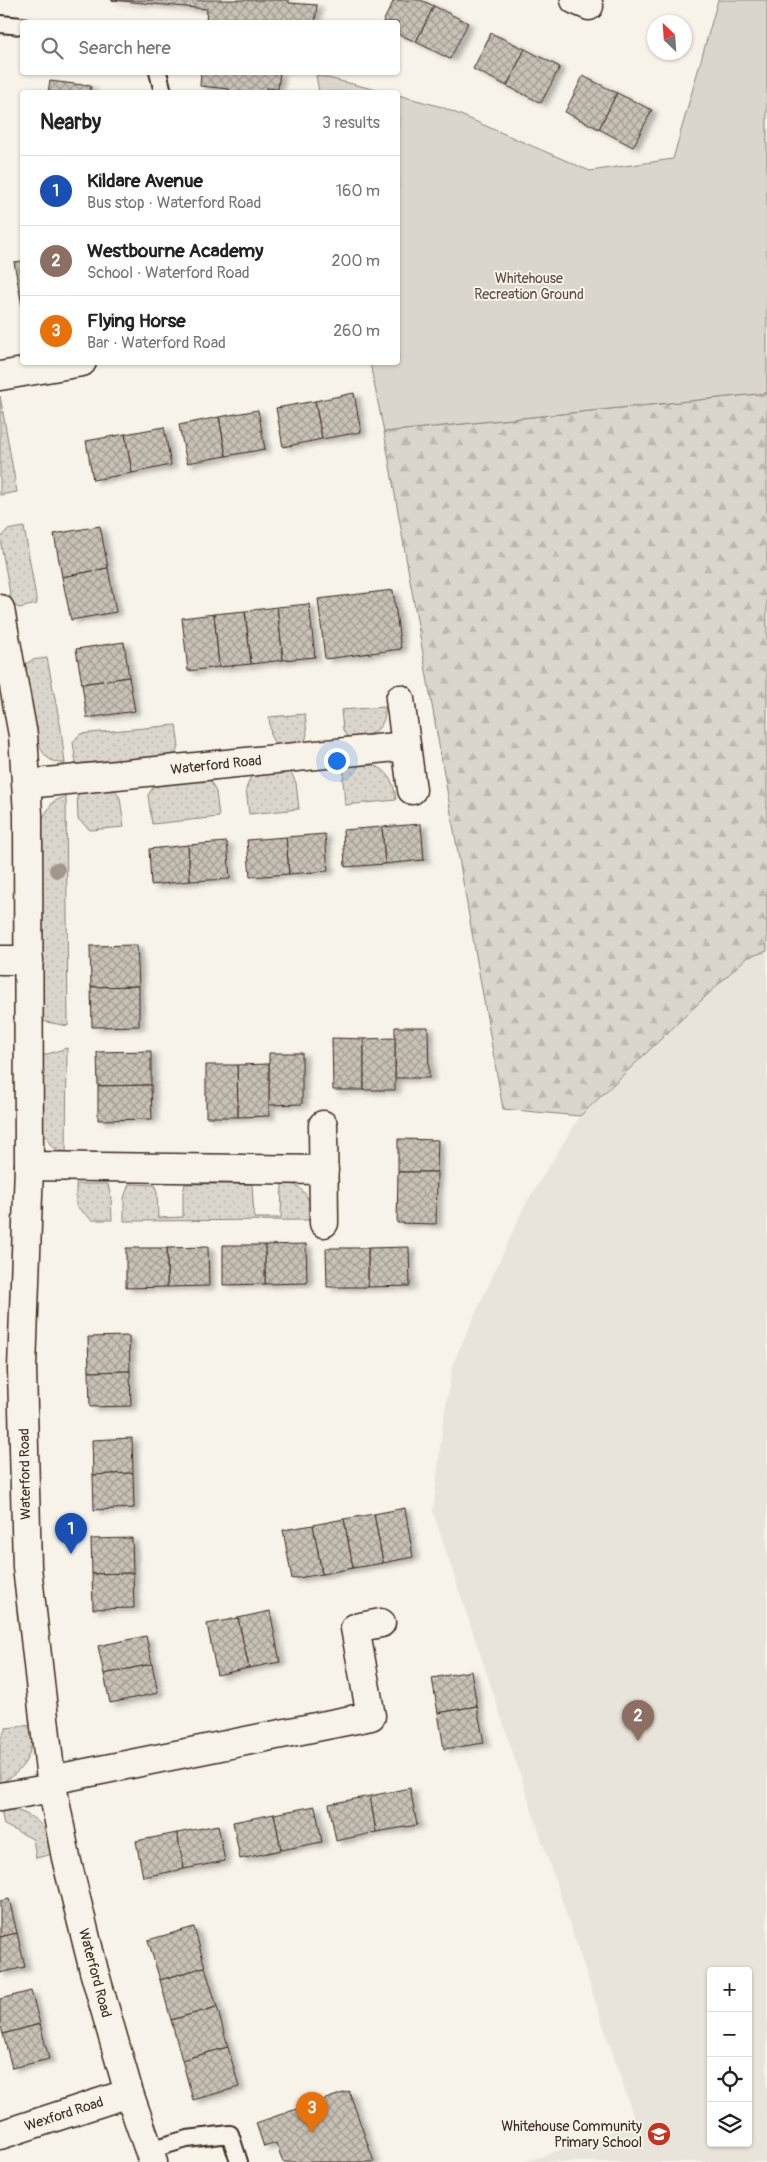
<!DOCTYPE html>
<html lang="en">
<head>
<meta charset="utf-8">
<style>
  body { margin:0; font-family:Pangolin,sans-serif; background:#f2f2f2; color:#222 }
  .controls { position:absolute; right:15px; bottom:15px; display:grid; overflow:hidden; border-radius:5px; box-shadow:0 1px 4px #0004 }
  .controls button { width:45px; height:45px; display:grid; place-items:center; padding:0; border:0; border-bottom:1px solid #e0e0e0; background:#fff; color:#222; font:25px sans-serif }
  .compass { position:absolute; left:647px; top:15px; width:45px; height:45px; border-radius:50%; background:#fff; box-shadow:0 1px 4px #0004; rotate:335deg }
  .you { position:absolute; left:336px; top:760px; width:18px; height:18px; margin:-12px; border:4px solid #fff; border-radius:50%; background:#1a73e8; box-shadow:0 0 0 8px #1a73e833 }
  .badge { display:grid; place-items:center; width:32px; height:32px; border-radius:50%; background:#1a73e8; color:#fff; font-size:16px; font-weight:700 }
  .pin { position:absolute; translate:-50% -41px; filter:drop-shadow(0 1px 2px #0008) }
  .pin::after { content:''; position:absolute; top:26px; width:18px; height:15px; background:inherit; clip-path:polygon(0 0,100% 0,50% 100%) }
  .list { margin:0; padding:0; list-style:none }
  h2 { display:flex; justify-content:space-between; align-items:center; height:65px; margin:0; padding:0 20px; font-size:21px }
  h2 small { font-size:16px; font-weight:400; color:#767676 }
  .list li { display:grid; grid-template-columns:32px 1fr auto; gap:15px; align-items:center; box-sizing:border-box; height:70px; padding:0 20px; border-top:1px solid #e0e0e0 }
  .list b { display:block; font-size:19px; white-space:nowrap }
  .list p { margin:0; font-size:16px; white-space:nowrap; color:#767676 }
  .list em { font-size:16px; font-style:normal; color:#767676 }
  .icon { flex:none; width:28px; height:28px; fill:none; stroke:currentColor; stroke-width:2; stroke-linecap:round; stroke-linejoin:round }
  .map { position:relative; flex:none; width:767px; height:2162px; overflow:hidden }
  .search { position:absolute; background:#fff; box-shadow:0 1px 4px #0004; left:20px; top:20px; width:380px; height:55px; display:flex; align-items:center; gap:12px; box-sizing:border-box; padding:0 18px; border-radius:5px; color:#767676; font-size:19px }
  .panel { position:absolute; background:#fff; box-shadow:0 1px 4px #0004; left:20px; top:90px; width:380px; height:275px; border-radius:5px }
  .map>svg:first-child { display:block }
</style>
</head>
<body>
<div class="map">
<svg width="767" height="2162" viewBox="0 0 767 2162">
  <defs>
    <pattern id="grass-dots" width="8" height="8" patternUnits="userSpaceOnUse" patternTransform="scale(1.25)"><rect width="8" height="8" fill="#dbd6cb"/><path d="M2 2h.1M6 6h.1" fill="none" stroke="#bdb8ae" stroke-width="1.8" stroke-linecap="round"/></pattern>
    <pattern id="forest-firs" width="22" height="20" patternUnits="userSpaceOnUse" patternTransform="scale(1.25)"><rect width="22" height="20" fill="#dbd6cb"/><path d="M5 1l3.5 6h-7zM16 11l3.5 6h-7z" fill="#bdb8ae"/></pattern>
    <pattern id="building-cross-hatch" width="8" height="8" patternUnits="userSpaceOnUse" patternTransform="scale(1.25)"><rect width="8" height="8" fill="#c8c1b6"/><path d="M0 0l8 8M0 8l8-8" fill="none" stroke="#a49d93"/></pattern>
    <filter id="shadow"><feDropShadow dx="5.5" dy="3" stdDeviation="2.5" flood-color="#0004"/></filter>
  </defs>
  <rect width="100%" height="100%" fill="#f7f3e8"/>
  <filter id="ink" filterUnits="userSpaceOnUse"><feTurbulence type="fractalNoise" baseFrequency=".02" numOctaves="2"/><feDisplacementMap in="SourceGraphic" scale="10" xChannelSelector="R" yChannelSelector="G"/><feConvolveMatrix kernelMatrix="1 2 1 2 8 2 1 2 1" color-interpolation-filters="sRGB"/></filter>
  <g filter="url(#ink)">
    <path fill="#e9e4d9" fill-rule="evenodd" d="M767,951v1211h-242l111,-38 -203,-612 10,-89 10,-60 72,-158 55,-89 166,-158zM711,1971h37v172h-37z"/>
    <g fill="url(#grass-dots)" stroke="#8b8074">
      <polygon points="0,396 17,492 0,495"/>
      <polygon points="24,527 37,604 19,608 12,604 0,539 7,530"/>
      <path d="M47,658l14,71 4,35c-6,-1 -13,-2 -18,-7 -17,-16 -19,-67 -24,-91l9,-6z"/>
      <path d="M385,707c1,26 -16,29 -37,31l-5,-8 -2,-20z"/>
      <polygon points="305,714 307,734 305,742 276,745 271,737 269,717"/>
      <polygon points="176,725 179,747 174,755 76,764 73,742 80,734"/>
      <path d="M366,765c21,0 28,16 30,35l-51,5 -2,-26 2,-12z"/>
      <polygon points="291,772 296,783 299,809 249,814 246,789 251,776"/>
      <polygon points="210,780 216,792 219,817 152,824 148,795 154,786"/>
      <polygon points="115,790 120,798 124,827 90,830 78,819 77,793"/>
      <polygon points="66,796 68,1026 41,1021 42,819 53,802"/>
      <polygon points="67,1048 66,1153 51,1146 42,1127 41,1056"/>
      <path d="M282,1183c23,-1 29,19 31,37l-189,1v-23l5,-14 26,1 2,8 1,25 25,-1v-25l2,-8h67l2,34h27z"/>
      <polygon points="76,1184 108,1184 111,1198 112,1220 92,1220 76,1206"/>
      <path d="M32,1725c2,27 -6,46 -32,58v-43l6,-12z"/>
      <path d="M6,1808c30,6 41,17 47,46l-17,4 -3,-19 -29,-14 -3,-16z"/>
    </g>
    <polygon fill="url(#forest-firs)" stroke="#8b8074" points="767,393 767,951 746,958 580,1116 503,1109 384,432"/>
    <g fill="#dbd6cb" stroke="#8b8074">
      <polygon points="718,0 767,0 767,393 384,432 370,363 398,362 398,95 442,107 590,171 673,159"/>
      <polygon points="316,75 385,92 319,92"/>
    </g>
    <g fill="url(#building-cross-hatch)" stroke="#3b2a1e" filter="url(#shadow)">
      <polygon points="111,0 289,0 289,3 317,5 315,22 206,22 207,9"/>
      <polygon points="394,0 421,0 434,6 416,42 398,34 398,22 383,22"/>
      <polygon points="434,6 468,23 450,59 416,42"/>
      <polygon points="491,33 525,49 507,86 473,69"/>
      <polygon points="525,49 560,67 541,103 507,86"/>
      <polygon points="201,72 280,72 278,89 266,88 266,92 229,92 229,89 200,86"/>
      <polygon points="583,76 617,93 599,129 565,112"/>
      <polygon points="50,81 91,86 90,92 48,92"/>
      <polygon points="617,93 652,110 633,147 599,129"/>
      <polygon points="22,261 22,306 14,262"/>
      <polygon points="354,393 361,432 322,439 315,401"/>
      <polygon points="315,401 322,439 283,447 276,408"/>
      <polygon points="258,410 265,449 226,456 219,417"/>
      <polygon points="219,417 226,456 187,463 179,425"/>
      <polygon points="164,427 171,465 132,473 125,434"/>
      <polygon points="125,434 132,473 93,480 86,441"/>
      <polygon points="100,526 108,568 62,577 54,534"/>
      <polygon points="108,568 116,612 71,620 62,577"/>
      <polygon points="393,590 401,649 325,659 318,599"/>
      <polygon points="309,604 315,657 283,660 277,607"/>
      <polygon points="277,607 283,660 251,664 245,611"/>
      <polygon points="245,611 251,664 219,667 214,614"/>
      <polygon points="214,614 219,667 188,671 182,618"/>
      <polygon points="124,642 129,677 82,684 76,649"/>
      <polygon points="129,677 135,711 87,718 82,684"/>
      <polygon points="421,824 424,860 385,864 382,827"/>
      <polygon points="382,827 385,864 345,867 343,830"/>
      <polygon points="325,834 328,871 289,874 286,837"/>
      <polygon points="286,837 289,874 250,877 247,840"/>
      <polygon points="227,842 230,879 190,881 188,845"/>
      <polygon points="188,845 190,881 151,885 149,849"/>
      <polygon points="137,945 139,986 91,987 90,946"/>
      <polygon points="139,986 139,1026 92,1027 91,987"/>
      <polygon points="395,1027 428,1027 429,1078 395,1078"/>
      <polygon points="332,1038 364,1039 364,1090 333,1090"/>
      <polygon points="395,1038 395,1090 364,1090 364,1039"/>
      <polygon points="151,1051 151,1085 98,1086 97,1052"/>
      <polygon points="269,1053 302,1053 302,1104 269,1105"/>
      <polygon points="269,1064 269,1116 238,1117 237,1065"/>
      <polygon points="206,1065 237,1065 238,1117 206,1117"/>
      <polygon points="151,1085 152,1119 98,1120 98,1086"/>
      <polygon points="398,1139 438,1140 437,1172 398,1172"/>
      <polygon points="398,1172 437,1172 436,1224 397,1223"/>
      <polygon points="306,1244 307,1283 265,1284 265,1245"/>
      <polygon points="223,1245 265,1245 265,1284 223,1285"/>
      <polygon points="208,1247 209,1286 167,1287 167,1248"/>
      <polygon points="409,1247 410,1286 368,1287 368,1248"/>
      <polygon points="126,1248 167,1248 167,1287 126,1288"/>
      <polygon points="326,1248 368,1248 368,1287 327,1287"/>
      <polygon points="129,1336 130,1371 89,1372 88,1337"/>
      <polygon points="130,1371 131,1406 90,1407 89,1372"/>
      <polygon points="132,1438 133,1473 93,1475 92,1440"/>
      <polygon points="133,1473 134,1508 94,1510 93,1475"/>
      <polygon points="405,1508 413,1557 383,1563 374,1514"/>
      <polygon points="374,1514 383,1563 353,1568 344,1519"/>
      <polygon points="344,1519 353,1568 322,1574 313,1525"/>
      <polygon points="313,1525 322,1574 292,1579 283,1530"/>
      <polygon points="132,1538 133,1573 92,1574 91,1539"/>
      <polygon points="133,1573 134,1608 93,1609 92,1574"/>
      <polygon points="270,1611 280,1662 249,1668 238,1618"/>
      <polygon points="238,1618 249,1668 217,1675 207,1624"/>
      <polygon points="146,1636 152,1664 104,1674 98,1646"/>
      <polygon points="152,1664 158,1693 110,1703 104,1674"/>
      <polygon points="471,1671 477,1706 438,1713 432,1678"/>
      <polygon points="477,1706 484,1743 444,1749 438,1713"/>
      <polygon points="410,1788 417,1825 376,1832 370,1796"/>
      <polygon points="370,1796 376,1832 336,1841 329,1804"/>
      <polygon points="315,1806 322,1842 281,1850 274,1814"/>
      <polygon points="274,1814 281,1850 240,1859 233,1822"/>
      <polygon points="218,1825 225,1861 184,1869 177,1833"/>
      <polygon points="177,1833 184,1869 143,1877 136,1841"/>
      <polygon points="9,1899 17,1933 0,1937 0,1901"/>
      <polygon points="194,1927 205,1967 160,1980 148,1940"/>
      <polygon points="17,1933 25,1967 0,1973 0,1937"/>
      <polygon points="205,1967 217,2007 171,2020 160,1980"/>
      <polygon points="31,1991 40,2024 3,2034 0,2024 0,1999"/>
      <polygon points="217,2007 228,2047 182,2060 171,2020"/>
      <polygon points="40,2024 49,2059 12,2068 3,2034"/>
      <polygon points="228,2047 239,2087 193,2100 182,2060"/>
      <polygon points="349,2091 374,2162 283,2162 276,2143 264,2147 256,2123"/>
    </g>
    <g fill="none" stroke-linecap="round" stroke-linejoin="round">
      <g stroke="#3b2a1e" stroke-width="20">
        <g id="lane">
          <polyline points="0,24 22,26"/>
          <polyline points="158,72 163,92"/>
          <polyline points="149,2150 187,2139 230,2134 239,2162"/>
        </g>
      </g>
      <g stroke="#3b2a1e" stroke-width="31">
        <g id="street">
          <polyline points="575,0 589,6"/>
          <polyline points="0,376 82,362"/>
          <polyline points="0,609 23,735 28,814 29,1166 22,1369 27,1567 51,1780 66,1858 94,1971 129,2093 153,2162"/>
          <polyline points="400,699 412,790"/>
          <polyline points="27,784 406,746"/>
          <polyline points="0,960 29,960"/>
          <polyline points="323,1125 324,1223"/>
          <polyline points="29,1166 324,1170"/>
          <polyline points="51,1780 371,1716 355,1628 381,1623"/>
          <polyline points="0,1797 53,1788"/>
          <polyline points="0,2135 129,2093"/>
        </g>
      </g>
      <use href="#lane" stroke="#f7f3e8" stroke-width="16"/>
      <use href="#street" stroke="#f7f3e8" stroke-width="28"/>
    </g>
    <circle fill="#a1978c" cx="57" cy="870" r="8"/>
  </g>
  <defs>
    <g id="school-disc" transform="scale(1.25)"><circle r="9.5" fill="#c8321e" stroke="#f7f3e8"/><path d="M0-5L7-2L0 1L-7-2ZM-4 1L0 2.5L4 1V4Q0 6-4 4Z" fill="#fff"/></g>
  </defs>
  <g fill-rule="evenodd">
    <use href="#school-disc" x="659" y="2134"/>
  </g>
  <g text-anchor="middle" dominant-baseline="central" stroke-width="4" stroke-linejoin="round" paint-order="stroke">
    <g font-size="14" fill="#5b4c41" stroke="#f7f3e8">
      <text x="529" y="278">Whitehouse<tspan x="529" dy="16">Recreation Ground</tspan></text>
    </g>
    <g font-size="14" fill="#3b2a1e" stroke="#f7f3e8">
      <text transform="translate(216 765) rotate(-6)">Waterford Road</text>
      <text transform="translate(25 1474) rotate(-91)">Waterford Road</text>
      <text transform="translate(95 1973) rotate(75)">Waterford Road</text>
      <text transform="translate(64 2114) rotate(-18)">Wexford Road</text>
    </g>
    <g font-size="14" fill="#3b2a1e" stroke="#f7f3e8" text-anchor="end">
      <text x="642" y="2126">Whitehouse Community<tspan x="642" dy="16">Primary School</tspan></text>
    </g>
  </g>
</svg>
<div class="controls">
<button>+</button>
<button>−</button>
<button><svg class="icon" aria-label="locate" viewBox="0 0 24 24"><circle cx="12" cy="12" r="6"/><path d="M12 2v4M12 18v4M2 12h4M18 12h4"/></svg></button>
<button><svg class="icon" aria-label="layers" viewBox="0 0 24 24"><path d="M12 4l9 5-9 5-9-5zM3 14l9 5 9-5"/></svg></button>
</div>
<svg class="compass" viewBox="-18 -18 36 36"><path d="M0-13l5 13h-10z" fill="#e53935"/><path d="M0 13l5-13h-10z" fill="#767676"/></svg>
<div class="you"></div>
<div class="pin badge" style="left:71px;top:1554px;background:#1a4fb4">1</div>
<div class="pin badge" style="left:638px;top:1741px;background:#8d6e63">2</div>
<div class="pin badge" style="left:312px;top:2133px;background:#e8710a">3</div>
<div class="search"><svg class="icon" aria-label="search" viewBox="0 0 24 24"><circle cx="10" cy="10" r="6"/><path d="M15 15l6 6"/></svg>Search here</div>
<section class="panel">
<h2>Nearby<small>3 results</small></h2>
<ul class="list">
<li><span class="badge" style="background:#1a4fb4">1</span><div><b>Kildare Avenue</b><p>Bus stop · Waterford Road</p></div><em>160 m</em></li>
<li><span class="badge" style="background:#8d6e63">2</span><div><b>Westbourne Academy</b><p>School · Waterford Road</p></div><em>200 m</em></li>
<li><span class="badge" style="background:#e8710a">3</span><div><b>Flying Horse</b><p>Bar · Waterford Road</p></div><em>260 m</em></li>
</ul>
</section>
</div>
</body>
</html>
